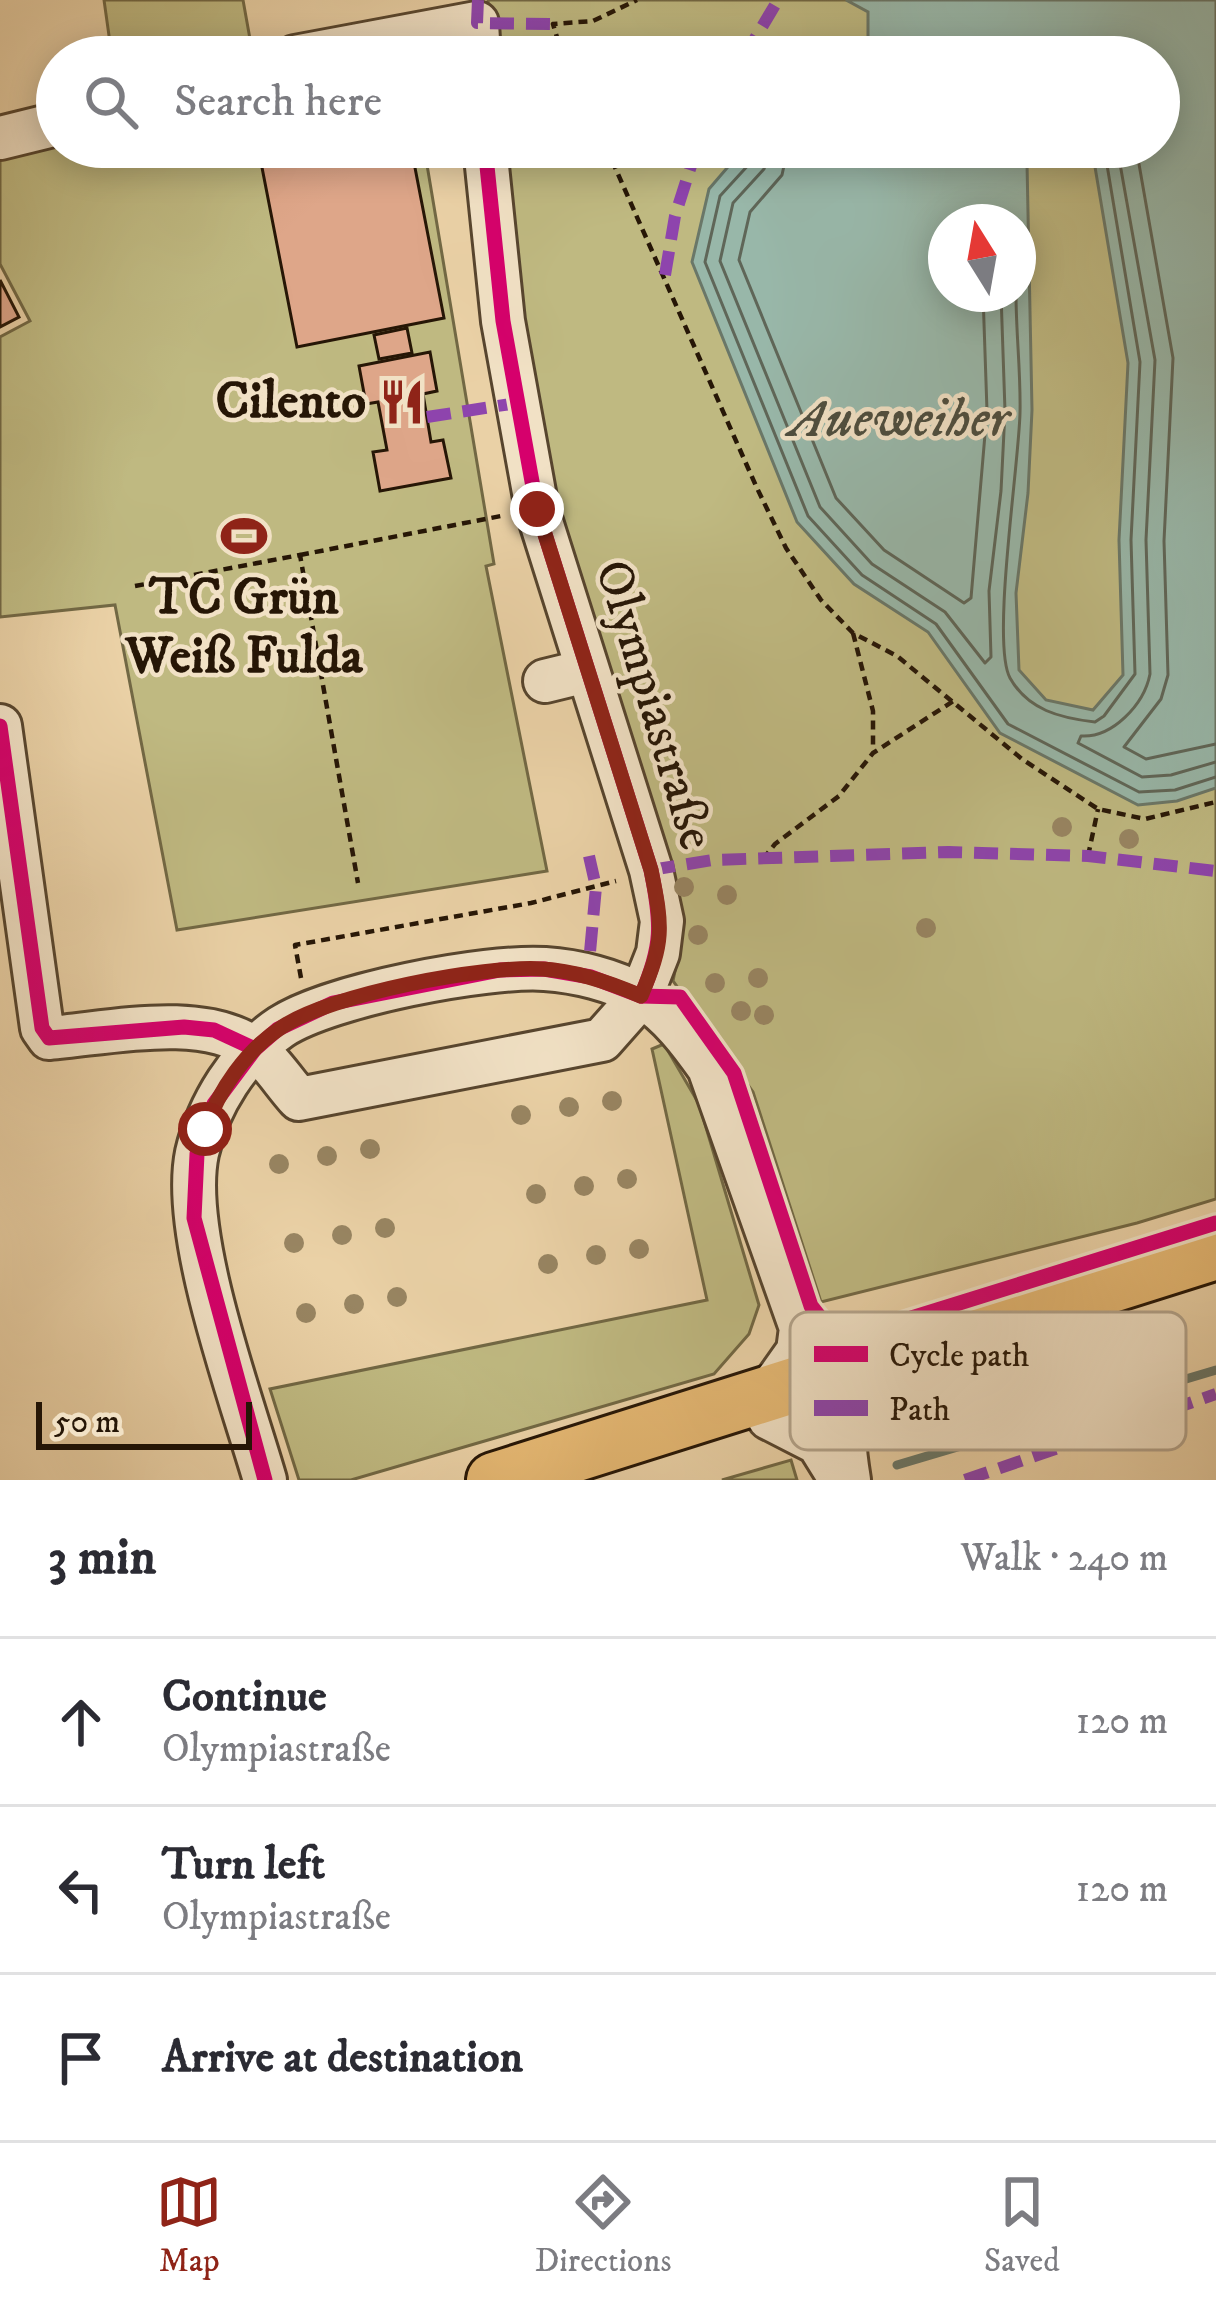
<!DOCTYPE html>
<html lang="en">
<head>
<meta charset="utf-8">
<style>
  body { margin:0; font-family:"IM FELL DW Pica",serif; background:#f7f7f7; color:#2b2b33 }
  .compass { position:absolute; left:928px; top:204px; width:108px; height:108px; border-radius:50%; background:#fff; box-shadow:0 6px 30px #0003; rotate:349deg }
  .scale { position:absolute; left:36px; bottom:30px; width:216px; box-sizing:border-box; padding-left:12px; border:6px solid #261606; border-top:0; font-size:33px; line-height:42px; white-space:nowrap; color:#261606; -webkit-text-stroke:9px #f1e1c5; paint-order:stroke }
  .stop { position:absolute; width:36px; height:36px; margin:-27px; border:9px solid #8f2418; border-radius:50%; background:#fff }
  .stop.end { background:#8f2418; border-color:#fff; box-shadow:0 3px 12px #0008 }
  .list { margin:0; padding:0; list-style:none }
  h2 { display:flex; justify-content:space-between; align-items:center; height:156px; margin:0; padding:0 48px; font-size:51px }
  h2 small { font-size:39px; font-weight:400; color:#7c7c81 }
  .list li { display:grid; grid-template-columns:78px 1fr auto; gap:36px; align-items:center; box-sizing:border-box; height:168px; padding:0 48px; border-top:3px solid #e1e1e2 }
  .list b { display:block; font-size:45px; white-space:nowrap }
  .list p { margin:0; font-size:39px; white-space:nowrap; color:#7c7c81 }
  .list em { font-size:39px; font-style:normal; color:#7c7c81 }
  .icon { flex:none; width:66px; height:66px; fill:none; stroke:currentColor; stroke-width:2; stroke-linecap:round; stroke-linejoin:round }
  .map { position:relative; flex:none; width:1216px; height:1480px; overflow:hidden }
  .search { position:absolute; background:#fff; box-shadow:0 6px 30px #0003; left:36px; right:36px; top:36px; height:132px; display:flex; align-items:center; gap:30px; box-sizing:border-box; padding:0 42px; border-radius:66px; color:#7c7c81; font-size:45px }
  .sheet { height:660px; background:#fff }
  nav { display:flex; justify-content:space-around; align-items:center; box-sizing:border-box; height:168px; border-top:3px solid #e1e1e2; background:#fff; font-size:33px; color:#7c7c81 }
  nav a { display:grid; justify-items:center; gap:6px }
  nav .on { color:#8f2418 }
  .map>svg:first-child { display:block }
</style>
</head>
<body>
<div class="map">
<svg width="1216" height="1480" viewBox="0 0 1216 1480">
  <rect width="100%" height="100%" fill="#ead1a6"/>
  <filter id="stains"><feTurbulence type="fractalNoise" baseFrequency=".00167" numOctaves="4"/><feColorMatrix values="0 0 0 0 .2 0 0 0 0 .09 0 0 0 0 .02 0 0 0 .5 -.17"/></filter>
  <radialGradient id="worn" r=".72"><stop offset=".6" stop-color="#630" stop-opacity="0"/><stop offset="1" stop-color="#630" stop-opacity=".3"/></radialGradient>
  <g fill="#bfb981" stroke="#726844" stroke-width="3" fill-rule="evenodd">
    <polygon points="104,0 243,0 250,39 144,57 112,57"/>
    <path d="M488,0h728v1199l-79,24 -316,79 -68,-210 -80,-111 9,-45 -20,-68 -37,-98 -104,-400 -19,-223h657v-90h-667zM946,222h72v72h-72z"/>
    <polygon points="57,135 57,147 424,147 494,564 486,566 547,871 177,930 115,605 0,617 0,337 30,321 0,264 0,149"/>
    <polygon points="664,1044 699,1104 759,1305 749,1334 714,1374 351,1480 299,1480 270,1389 707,1300 652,1049"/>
    <polygon points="791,1460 797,1480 722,1480"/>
  </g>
  <path fill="#98b7a9" stroke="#6a7768" stroke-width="3" fill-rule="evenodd" d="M846,0h370v788l-39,13 -39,4 -138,-72 -72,-101 -74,-48 -57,-62 -105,-260 17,-73 36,-42h290l-8,16 5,247 -4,83 -12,100 3,77 27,30 47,10 30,-35 -4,-135 9,-177 -34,-202 -15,-14h80v-90h-291v-45zM946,222h72v72h-72z"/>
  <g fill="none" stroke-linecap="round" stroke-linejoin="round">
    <g stroke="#5f6658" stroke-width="3">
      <polyline points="755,147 752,161 720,196 705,262 808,516 862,575 936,624 1008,724 1139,792 1175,790 1216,777"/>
      <polyline points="770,147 764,169 733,203 720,261 820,507 872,564 945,612 985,663 991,657 989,591 1001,491 1005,411 1001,294"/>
      <polyline points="788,147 782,175 750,212 739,260 836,498 884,550 964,603 971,598 987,411 983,294"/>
      <path d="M1117,147l38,213 -9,180 4,134c-6,31 -38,64 -69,62l-3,7 64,34 29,-2 45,-13"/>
      <polyline points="1136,147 1173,358 1164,541 1168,675 1161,699 1124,747 1146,759 1216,744"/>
      <path d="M1016,294c0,40 5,80 4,119 -1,51 -29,230 -10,265 18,32 50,40 85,44l9,-6 31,-42 -4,-134 9,-178 -34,-203 -9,-12"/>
    </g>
    <polyline stroke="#6a7768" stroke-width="9" points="897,1465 1216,1370"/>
  </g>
  <g fill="#dea689" stroke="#261606" stroke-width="3">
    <polygon points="258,147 411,147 444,318 297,347"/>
    <polygon points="0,280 19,317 0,327"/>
    <polygon points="407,328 412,353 379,359 374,335"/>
    <polygon points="430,352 437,391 423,394 431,442 443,440 451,478 380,491 373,452 387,450 378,402 366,404 359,366"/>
  </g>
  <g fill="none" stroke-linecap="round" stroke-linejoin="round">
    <g stroke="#57452e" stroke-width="48">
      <g id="minor">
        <polyline points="295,57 477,23 479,57"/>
        <polyline points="0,138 57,124"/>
        <polyline points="545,681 586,671"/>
        <path d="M0,726l42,302 7,10c61,-5 153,-27 206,11 16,12 30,35 44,50l303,-59 39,-44 17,-43 4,-32 -11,-51 -114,-361 -34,-188 -18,-174"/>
        <polyline points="769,1418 818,1443 841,1480"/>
        <path d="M265,1480c-24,-83 -85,-246 -68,-327 11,-48 42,-98 84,-126 49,-32 205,-62 264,-58 31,2 69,11 96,27 28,17 49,45 68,72l92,260 -3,23 -32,45"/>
        <path d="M849,1480c-6,-37 -10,-60 14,-91"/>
      </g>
    </g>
    <g stroke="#261606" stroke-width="60">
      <polyline id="major" points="494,1480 1216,1252"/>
    </g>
    <g stroke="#261606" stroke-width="4.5" stroke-dasharray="9 6" stroke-linecap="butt">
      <polyline points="563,57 553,24 593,21 637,0"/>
      <polyline points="606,147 756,486 786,548 821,600 853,633 897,656 1022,759 1098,809 1145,819 1216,802"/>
      <polyline points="300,555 501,516"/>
      <polyline points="135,586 300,555 358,883"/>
      <polyline points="853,633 873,711 873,750"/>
      <polyline points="1088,856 1098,809"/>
      <polyline points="763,859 775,844 839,796 873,753 955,700"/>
      <polyline points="301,978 295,945 531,903 616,881"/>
    </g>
    <use href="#minor" stroke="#f1e1c5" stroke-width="42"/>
    <use href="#major" stroke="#e5b873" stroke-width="54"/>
    <g stroke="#8e44ad" stroke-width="12" stroke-dasharray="24 12" stroke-linecap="butt">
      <polyline points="478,0 477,23 553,24"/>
      <polyline points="744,57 778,0"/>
      <polyline points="665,275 675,216 697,147"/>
      <polyline points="427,417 517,403"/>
      <polyline points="589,856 596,887 590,952"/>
      <polyline points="651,870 713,860 949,852 1088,856 1216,871"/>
      <polyline points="882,1359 889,1325"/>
      <polyline points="863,1389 899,1389"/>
      <polyline points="965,1480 1216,1394"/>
    </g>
    <g stroke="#f1e1c5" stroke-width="22">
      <g id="cycleway">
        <path d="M485,147l18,174 34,188 114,361c11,54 12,75 -10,126"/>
        <polyline points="0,726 42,1028 49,1038 184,1027 214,1030 255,1049"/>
        <polyline points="265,1480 194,1218 197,1154 214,1104 255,1049 278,1029 333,1003 500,970 544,969 591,977 641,996 680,997 734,1073 811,1306 826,1325 840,1330 889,1325 1216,1223"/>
      </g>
    </g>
    <use href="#cycleway" stroke="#d6006c" stroke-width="15"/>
  </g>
  <g fill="#988562">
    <circle cx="1062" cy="827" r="10"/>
    <circle cx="1129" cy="839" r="10"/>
    <circle cx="684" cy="887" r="10"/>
    <circle cx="727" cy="895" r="10"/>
    <circle cx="926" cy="928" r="10"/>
    <circle cx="698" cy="935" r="10"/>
    <circle cx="758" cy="978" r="10"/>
    <circle cx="715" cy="983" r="10"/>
    <circle cx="741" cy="1011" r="10"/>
    <circle cx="764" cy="1015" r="10"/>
    <circle cx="612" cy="1101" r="10"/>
    <circle cx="569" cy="1107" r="10"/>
    <circle cx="521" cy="1115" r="10"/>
    <circle cx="370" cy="1149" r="10"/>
    <circle cx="327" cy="1156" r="10"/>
    <circle cx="279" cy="1164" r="10"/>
    <circle cx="627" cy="1179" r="10"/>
    <circle cx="584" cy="1186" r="10"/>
    <circle cx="536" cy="1194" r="10"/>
    <circle cx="385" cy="1228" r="10"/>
    <circle cx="342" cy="1235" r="10"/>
    <circle cx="294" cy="1243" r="10"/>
    <circle cx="639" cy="1249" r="10"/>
    <circle cx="596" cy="1255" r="10"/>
    <circle cx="548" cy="1264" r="10"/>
    <circle cx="397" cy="1297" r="10"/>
    <circle cx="354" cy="1304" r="10"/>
    <circle cx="306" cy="1313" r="10"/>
  </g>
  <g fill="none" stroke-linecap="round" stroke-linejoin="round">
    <path stroke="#8f2418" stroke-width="15" d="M205,1129c14,-39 41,-79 77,-102 50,-33 201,-62 261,-58 34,2 68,14 98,27 23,-54 22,-68 10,-126l-114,-361"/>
  </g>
  <defs>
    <g id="restaurant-bare" transform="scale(3.6)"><path d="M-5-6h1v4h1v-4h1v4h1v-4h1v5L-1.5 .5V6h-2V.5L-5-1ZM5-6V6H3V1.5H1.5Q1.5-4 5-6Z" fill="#8f2418" stroke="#f1e1c5" stroke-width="2.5" paint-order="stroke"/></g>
    <g id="stadium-bare" transform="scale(3.6)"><path d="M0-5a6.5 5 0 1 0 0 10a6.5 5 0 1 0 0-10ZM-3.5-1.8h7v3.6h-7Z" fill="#8f2418" stroke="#f1e1c5" stroke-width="2.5" paint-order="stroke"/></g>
  </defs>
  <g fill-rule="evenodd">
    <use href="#restaurant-bare" x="402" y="402"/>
    <use href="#stadium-bare" x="244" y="536"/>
  </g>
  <g text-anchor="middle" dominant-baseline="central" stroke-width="9" stroke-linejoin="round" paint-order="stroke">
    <g font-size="51" font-weight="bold" fill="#261606" stroke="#f1e1c5" text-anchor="end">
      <text x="366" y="402">Cilento</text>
      <text x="244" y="598" text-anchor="middle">TC Grün<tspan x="244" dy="59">Weiß Fulda</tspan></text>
    </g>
    <g font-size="51" fill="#261606" stroke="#f1e1c5">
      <text transform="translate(654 705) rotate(73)">Olympiastraße</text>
    </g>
    <g font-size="54" font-style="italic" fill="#4e4e3f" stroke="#f1e1c5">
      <text x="899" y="420">Aueweiher</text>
    </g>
  </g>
  <rect x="790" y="1312" width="396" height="138" rx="18" fill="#f1e1c5" stroke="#b4a48c" stroke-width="3"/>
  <rect x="814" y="1346" width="54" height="16" fill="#d6006c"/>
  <rect x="814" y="1400" width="54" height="16" fill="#8e44ad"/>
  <g font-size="33" fill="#261606">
    <text x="889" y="1366">Cycle path</text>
    <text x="889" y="1420">Path</text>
  </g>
  <rect width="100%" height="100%" filter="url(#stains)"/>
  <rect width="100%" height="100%" fill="url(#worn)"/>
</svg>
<svg class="compass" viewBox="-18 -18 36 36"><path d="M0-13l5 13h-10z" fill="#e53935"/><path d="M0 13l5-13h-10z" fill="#7c7c81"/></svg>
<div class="scale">50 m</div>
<div class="stop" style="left:205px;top:1129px"></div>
<div class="stop end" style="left:537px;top:509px"></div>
<div class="search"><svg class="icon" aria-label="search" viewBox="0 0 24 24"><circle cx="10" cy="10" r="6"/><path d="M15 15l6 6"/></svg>Search here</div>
</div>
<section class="sheet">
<h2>3 min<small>Walk · 240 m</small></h2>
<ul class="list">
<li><svg class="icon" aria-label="ahead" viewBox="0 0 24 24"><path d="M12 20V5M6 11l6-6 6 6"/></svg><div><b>Continue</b><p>Olympiastraße</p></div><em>120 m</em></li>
<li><svg class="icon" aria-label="left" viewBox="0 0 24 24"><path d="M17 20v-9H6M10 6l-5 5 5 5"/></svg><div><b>Turn left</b><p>Olympiastraße</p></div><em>120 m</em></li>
<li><svg class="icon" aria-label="arrive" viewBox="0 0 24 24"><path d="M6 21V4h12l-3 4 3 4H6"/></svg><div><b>Arrive at destination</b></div></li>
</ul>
</section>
<nav>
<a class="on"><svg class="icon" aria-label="map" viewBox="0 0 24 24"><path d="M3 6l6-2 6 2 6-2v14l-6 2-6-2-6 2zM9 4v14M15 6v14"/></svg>Map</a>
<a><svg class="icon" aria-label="directions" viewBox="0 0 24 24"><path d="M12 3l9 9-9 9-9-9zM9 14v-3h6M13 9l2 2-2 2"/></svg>Directions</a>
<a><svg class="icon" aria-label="saved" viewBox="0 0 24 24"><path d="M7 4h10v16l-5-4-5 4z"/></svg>Saved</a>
</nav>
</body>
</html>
